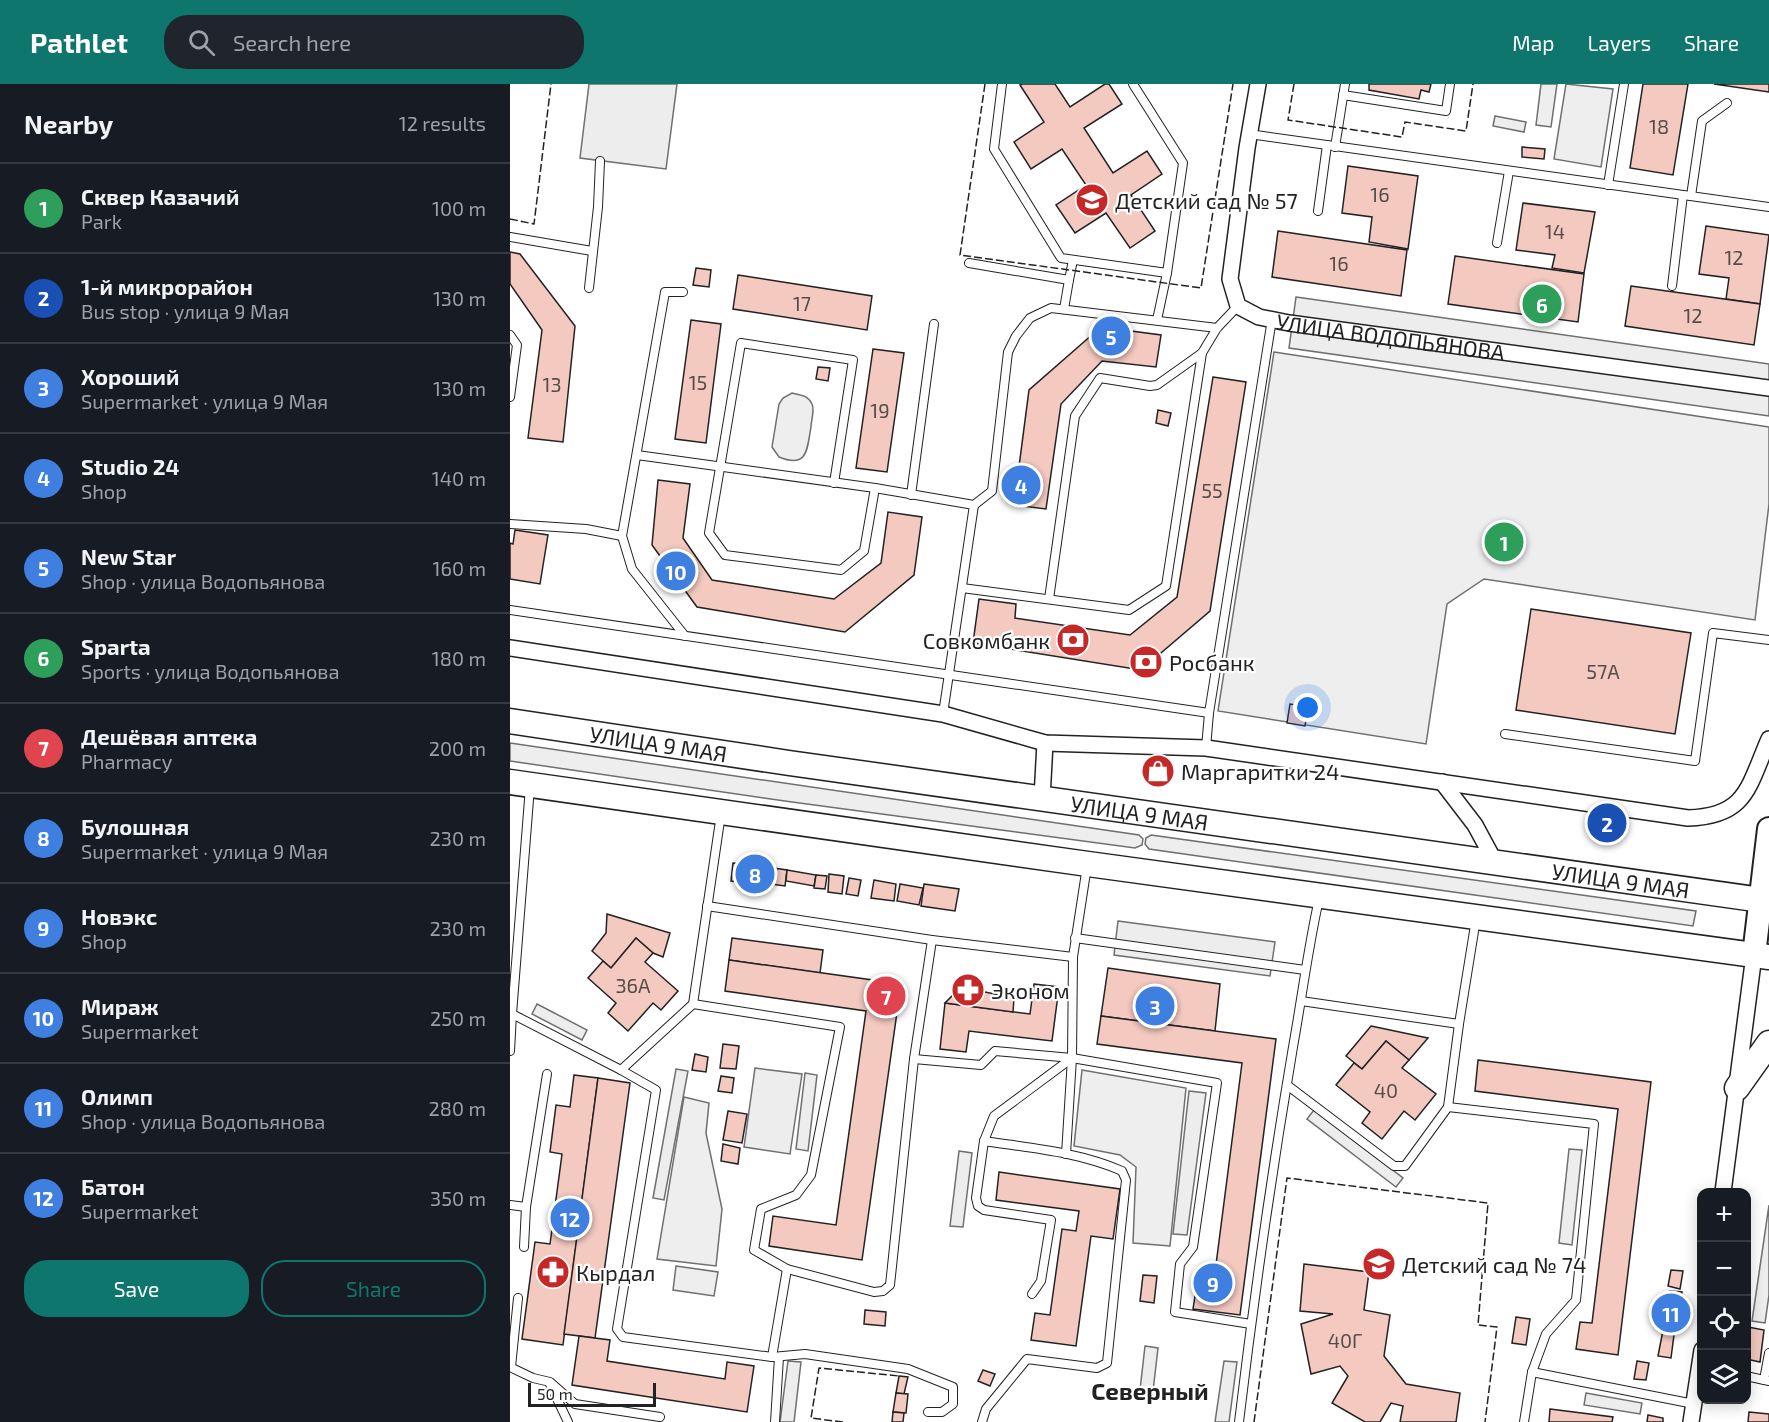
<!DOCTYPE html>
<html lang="en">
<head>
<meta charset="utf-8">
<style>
  body { margin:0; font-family:"Exo 2",sans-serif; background:#20242c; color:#f1f3f6 }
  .controls { position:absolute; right:18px; bottom:18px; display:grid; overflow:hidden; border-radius:12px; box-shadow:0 3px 15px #0003 }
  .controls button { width:54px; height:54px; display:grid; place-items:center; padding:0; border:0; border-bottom:2px solid #363941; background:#171b24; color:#f1f3f6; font:30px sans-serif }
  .scale { position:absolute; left:18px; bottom:15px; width:128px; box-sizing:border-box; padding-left:6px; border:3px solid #222; border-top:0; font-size:16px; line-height:21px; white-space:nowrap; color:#222; -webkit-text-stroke:4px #fff; paint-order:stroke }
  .you { position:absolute; left:798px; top:624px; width:21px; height:21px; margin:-15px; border:4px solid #fff; border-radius:50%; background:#1a73e8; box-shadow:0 0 0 9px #1a73e833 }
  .badge { display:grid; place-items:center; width:39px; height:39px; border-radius:50%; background:#0f766e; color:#fff; font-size:20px; font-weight:700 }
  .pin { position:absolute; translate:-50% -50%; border:3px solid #fff; box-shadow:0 2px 6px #0006 }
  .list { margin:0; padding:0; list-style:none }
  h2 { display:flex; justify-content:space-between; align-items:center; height:78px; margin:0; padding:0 24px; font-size:26px }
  h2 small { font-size:20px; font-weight:400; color:#9ea1a6 }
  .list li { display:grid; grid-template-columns:39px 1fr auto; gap:18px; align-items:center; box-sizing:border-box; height:90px; padding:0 24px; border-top:2px solid #363941 }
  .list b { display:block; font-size:22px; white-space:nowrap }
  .list p { margin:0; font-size:20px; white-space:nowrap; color:#9ea1a6 }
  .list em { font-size:20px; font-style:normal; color:#9ea1a6 }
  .actions { display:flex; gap:12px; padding:18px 24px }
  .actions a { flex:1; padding:14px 0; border:2px solid #0f766e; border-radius:24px; text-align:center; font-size:21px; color:#0f766e }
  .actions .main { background:#0f766e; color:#fff }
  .icon { flex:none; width:33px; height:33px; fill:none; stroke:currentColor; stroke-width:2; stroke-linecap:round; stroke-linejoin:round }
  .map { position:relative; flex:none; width:1259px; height:1338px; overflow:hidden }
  header { display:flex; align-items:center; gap:36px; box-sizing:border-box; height:84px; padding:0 30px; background:#0f766e; color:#fff }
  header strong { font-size:28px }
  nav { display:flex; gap:33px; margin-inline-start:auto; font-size:21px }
  .search { width:420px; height:54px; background:#20242c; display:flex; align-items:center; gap:15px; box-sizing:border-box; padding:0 21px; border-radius:24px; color:#9ea1a6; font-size:22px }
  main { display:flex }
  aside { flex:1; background:#171b24 }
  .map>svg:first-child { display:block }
</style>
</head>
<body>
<header>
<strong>Pathlet</strong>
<div class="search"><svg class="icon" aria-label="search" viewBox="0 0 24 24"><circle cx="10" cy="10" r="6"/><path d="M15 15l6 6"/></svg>Search here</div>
<nav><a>Map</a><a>Layers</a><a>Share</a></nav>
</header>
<main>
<aside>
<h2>Nearby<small>12 results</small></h2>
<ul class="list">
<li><span class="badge" style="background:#2e9e5b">1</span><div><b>Сквер Казачий</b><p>Park</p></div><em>100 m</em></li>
<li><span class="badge" style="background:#1a4fb4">2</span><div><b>1-й микрорайон</b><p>Bus stop · улица 9 Мая</p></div><em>130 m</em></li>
<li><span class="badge" style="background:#3f7fe0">3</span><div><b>Хороший</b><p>Supermarket · улица 9 Мая</p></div><em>130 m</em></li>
<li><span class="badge" style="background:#3f7fe0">4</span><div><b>Studio 24</b><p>Shop</p></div><em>140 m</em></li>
<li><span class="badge" style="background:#3f7fe0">5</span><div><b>New Star</b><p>Shop · улица Водопьянова</p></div><em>160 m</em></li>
<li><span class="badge" style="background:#2e9e5b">6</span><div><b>Sparta</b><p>Sports · улица Водопьянова</p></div><em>180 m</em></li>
<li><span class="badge" style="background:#e0444e">7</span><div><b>Дешёвая аптека</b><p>Pharmacy</p></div><em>200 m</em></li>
<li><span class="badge" style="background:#3f7fe0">8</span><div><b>Булошная</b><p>Supermarket · улица 9 Мая</p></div><em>230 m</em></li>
<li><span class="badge" style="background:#3f7fe0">9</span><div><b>Новэкс</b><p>Shop</p></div><em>230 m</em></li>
<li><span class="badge" style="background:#3f7fe0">10</span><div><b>Мираж</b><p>Supermarket</p></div><em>250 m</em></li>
<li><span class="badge" style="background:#3f7fe0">11</span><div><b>Олимп</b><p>Shop · улица Водопьянова</p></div><em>280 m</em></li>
<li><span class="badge" style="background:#3f7fe0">12</span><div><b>Батон</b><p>Supermarket</p></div><em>350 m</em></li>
</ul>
<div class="actions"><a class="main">Save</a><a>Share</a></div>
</aside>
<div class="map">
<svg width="1259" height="1338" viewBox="0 0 1259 1338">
  <rect width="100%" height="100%" fill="#fff"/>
  <g fill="#eee" stroke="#6f6f6f" stroke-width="1.5">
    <polygon points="1031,0 1047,0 1041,43 1026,41"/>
    <polygon points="1056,0 1103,5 1091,83 1044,75"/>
    <polygon points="985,32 1016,38 1014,48 983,42"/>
    <polygon points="764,268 1259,343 1259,420 1245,536 974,495 937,520 916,660 708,627"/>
    <path d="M282,309c8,2 16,2 20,11 3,6 -1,17 -1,23 -4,22 -3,42 -32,30l-7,-10 7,-43 4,-6z"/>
    <polygon points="0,659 629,751 633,755 632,761 625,764 282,718 0,677"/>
    <polygon points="641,751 1186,827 1183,842 639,765 635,760 636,754"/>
    <polygon points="572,986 676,1004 660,1162 623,1159 626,1083 610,1071 564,1062"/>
    <polygon points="174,1013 199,1019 196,1049 212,1125 206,1182 147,1175"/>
    <polygon points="166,1182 208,1188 204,1212 163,1206"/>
  </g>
  <g fill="#ededed" stroke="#6f6f6f" stroke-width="1.5">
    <polygon points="79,0 167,0 156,85 70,74"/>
    <polygon points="786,213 1259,280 1259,332 779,264"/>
    <polygon points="608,837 765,858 760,892 604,871"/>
    <polygon points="27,920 77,946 72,956 22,930"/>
    <polygon points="245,984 292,990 280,1070 234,1063"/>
    <polygon points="166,985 178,987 154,1116 143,1114"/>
    <polygon points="295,989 307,991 298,1067 286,1065"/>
    <polygon points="679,1007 696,1009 677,1151 663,1150"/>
    <polygon points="804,1026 893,1094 886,1103 797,1035"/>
    <polygon points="1059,1065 1072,1066 1062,1161 1049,1159"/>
    <polygon points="449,1067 462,1069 453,1143 440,1142"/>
    <polygon points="1259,1121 1259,1211 1255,1239 1242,1237"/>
    <polygon points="635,1262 648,1264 642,1316 629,1315"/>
    <polygon points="278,1277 291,1278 284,1338 270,1338"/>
    <polygon points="714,1277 727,1278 719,1338 705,1338"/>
    <polygon points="1076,1309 1132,1319 1130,1330 1074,1321"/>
  </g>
  <g fill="#f3c9c0" stroke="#222" stroke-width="1.5">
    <polygon points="512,0 545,0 560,23 595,0 599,0 612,20 574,44 603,89 637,67 652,90 621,111 645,147 620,164 596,129 565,149 546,121 576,101 552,65 521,85 504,58 534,38 510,1"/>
    <polygon points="859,0 921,0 919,8 911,6 909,15 859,6"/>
    <polygon points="1133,0 1178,0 1163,91 1120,84"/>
    <polygon points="1204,0 1259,0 1259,8"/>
    <polygon points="1012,63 1035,65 1034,75 1012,73"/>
    <polygon points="838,82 908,92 898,165 859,158 862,133 832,129"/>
    <polygon points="1013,119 1085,128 1074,189 1042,184 1045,171 1006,166"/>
    <polygon points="1196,142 1259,151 1250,220 1216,215 1219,194 1189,190"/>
    <polygon points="768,147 897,166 891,212 762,193"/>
    <polygon points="0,168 10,170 65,242 53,358 18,354 32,246 0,200"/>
    <polygon points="945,172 1074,190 1068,238 938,220"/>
    <polygon points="186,184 201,186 199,203 183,201"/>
    <polygon points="228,191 362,212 357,246 223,225"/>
    <polygon points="1121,202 1250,220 1244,261 1115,242"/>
    <polygon points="181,236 211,240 196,359 165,355"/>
    <polygon points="591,243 651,251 646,283 592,277 551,320 536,425 504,421 519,306"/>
    <polygon points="363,265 394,269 377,388 346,384"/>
    <polygon points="308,283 320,284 318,297 306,295"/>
    <polygon points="703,293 736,298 700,527 631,586 463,559 469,515 506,520 505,534 620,551 667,513"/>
    <polygon points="648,326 661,329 658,342 646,339"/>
    <polygon points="148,396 180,400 173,454 202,496 324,515 371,479 378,428 412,433 404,491 335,548 187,523 142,461"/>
    <polygon points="5,446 38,451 30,500 0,495 0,459 3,460"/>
    <polygon points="1021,525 1181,549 1165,650 1006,626"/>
    <polygon points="780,620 798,623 795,642 777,639"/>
    <polygon points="641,681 657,683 656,693 639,690"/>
    <polygon points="223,779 237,781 235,799 221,797"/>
    <polygon points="238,780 254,782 252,800 236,798"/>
    <polygon points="256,783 277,786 275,802 253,799"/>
    <polygon points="277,786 306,791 304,802 276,797"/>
    <polygon points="319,790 334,792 332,810 318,808"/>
    <polygon points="306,791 317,792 315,805 304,804"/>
    <polygon points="339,794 351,796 348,812 336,810"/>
    <polygon points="364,796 386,800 384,817 361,814"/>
    <polygon points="390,800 413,804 409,821 387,817"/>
    <polygon points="414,800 449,805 445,827 411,822"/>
    <polygon points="97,830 160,849 153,873 143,869 126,854 101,884 82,867 96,849"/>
    <polygon points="126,854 143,869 135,878 168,907 151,926 143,919 118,947 98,929 106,919 78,894 93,877 101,884"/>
    <polygon points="222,854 313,866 310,889 219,876"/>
    <polygon points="219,876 391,900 352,1176 259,1162 263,1132 326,1141 356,927 215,907"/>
    <polygon points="598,884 710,900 705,947 591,932"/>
    <polygon points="524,900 549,903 542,957 459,947 456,968 430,965 435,919 520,930"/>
    <polygon points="456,904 504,914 503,928 435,919 445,909"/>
    <polygon points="591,932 766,955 730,1231 683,1225 688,1193 704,1196 732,979 587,960"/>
    <polygon points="861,942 918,954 899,976 876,957 852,985 836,972"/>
    <polygon points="876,957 899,976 892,984 926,1010 905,1036 894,1027 872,1055 852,1039 860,1028 826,1001 844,979 852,985"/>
    <polygon points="213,960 229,962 226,985 210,984"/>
    <polygon points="185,970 198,973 196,988 182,986"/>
    <polygon points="968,976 1141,998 1108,1271 1066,1265 1070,1238 1082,1239 1108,1025 965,1007"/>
    <polygon points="64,991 88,994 53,1261 12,1255 25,1158 40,1160 52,1070 40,1068 46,1021 60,1023"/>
    <polygon points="211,992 224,994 222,1009 208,1007"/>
    <polygon points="88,994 120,999 85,1254 54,1250"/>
    <polygon points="218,1027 237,1030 232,1059 213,1056"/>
    <polygon points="213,1060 230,1064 228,1080 211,1077"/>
    <polygon points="489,1088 610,1105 603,1155 581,1152 566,1262 521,1256 525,1229 540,1231 552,1145 566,1147 569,1127 486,1116"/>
    <polygon points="794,1180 859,1188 854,1226 880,1231 874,1272 896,1300 950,1309 946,1338 890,1338 893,1322 881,1319 870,1338 855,1338 822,1319 838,1292 830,1282 801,1290 791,1240 823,1230 790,1227"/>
    <polygon points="1161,1186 1173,1187 1170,1205 1158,1202"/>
    <polygon points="633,1191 647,1192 644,1219 630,1217"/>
    <polygon points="1160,1207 1172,1208 1167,1236 1156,1234"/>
    <polygon points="355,1226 376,1228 375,1242 354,1240"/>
    <polygon points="1006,1233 1020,1235 1016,1261 1002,1259"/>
    <polygon points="1154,1241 1165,1243 1161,1274 1148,1272"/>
    <polygon points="1238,1243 1254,1246 1250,1278 1236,1275"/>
    <polygon points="69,1252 100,1256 97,1277 215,1295 217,1278 244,1282 237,1328 62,1301"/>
    <polygon points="1127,1277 1139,1279 1136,1296 1124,1295"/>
    <polygon points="473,1286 485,1290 480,1302 468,1297"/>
    <polygon points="389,1292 398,1293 394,1310 386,1309"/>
    <polygon points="386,1309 398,1310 396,1329 383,1328"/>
    <polygon points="1040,1325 1103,1333 1102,1338 1039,1338"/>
    <polygon points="383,1328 394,1329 393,1338 382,1338"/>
    <polygon points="1239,1328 1259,1330 1259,1338 1238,1338"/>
    <polygon points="1138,1331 1153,1334 1153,1338 1137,1338"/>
  </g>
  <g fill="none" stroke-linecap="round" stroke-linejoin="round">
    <g stroke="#222" stroke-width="10">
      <g id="lane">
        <polyline points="492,0 484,65 551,174 657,189 673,79 623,0"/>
        <polyline points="833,11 936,27 940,0"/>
        <polyline points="739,50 1259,123"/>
        <polyline points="825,63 835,0"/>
        <polyline points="1098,101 1114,0"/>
        <polyline points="1181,112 1192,37 1217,19"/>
        <polyline points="808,127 817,61"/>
        <polyline points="0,153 82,167"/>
        <polyline points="987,159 999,87"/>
        <polyline points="459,179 559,196 554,225"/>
        <polyline points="559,196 563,176"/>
        <polyline points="1162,202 1173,111"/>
        <polyline points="79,204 88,123 90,77"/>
        <polyline points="173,208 155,208 112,452 122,485 175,552"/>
        <polyline points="647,236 657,189"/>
        <polyline points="0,251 7,261 0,313"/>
        <polyline points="127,371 365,404 464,421 482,407 498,268 506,252 520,234 541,224 707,244"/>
        <polyline points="324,399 343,276 231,259 199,449 215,471 331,486 354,467 365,404"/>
        <polyline points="401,411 424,240"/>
        <polyline points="0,440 76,445 112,452"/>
        <polyline points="452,504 619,526 656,502 692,269"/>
        <polyline points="539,515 565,332 590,294 640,302 647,301 692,269 707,244 728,222"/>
        <polyline points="0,526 699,629"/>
        <polyline points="433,630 464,421"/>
        <polyline points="995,650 1185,677 1203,549 1259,556"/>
        <polyline points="696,664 699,629 762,235"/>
        <polyline points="20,703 2,930 111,986 183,920 211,730"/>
        <polyline points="197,822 422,856 563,873"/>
        <polyline points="565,854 795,886"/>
        <polyline points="791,917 949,940 966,835"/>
        <polyline points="183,920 330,943 301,1091 286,1111 251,1125 244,1166 277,1185 364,1208 373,1207 380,1201 404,975 422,856"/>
        <polyline points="0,967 2,930"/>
        <polyline points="404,975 471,981 485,967 562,974 707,999 683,1163 670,1180 665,1228 741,1240"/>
        <polyline points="111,986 146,1006 107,1245 113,1253 262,1273 295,1270 398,1285 443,1303 443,1320 432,1328 418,1328"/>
        <polyline points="777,1001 884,1082 895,1082 938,1023 949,940"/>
        <polyline points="938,1023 1084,1040 1066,1216 1036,1250 1022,1288 1014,1338"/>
        <polyline points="556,1070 562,974"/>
        <polyline points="0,1121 16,1123"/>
        <polyline points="14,1163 16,1123 37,990"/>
        <polyline points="522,1210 531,1197 541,1136 474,1126 468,1122 466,1114 474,1057 484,1032 562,974 563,873 577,782"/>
        <polyline points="0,1283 23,1294 40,1298 65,1320 150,1333"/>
        <polyline points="1,1283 8,1214"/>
        <polyline points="1022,1288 1184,1320"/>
        <polyline points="1236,1292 1259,1297"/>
        <polyline points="1254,1296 1259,1269"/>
        <polyline points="40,1300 58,1338"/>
        <polyline points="265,1338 269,1273 262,1273 277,1185"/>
        <path d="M472,1338l4,-13 41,-50 70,9 10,-5 19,-183 -4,-9c-43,-19 -92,-23 -138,-30"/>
        <path d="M729,1338c15,-125 33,-251 54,-375 9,-50 15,-99 26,-148"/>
      </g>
    </g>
    <g stroke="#222" stroke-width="18">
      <g id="street">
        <path id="s1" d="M748,0l-11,64 -17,131 8,27 21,11 30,6 480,65"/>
        <path d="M0,564l433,66 102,29 161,5 482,70c59,-2 60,-31 81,-79"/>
        <polyline points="932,698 965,741 985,778"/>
        <polyline points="532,714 535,659"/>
        <polyline points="1213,1108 1244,871"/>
        <polyline points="1181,1338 1192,1266"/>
      </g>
    </g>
    <g stroke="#222" stroke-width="26">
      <polyline id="secondary" points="1244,871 1259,745"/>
    </g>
    <g stroke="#222" stroke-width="27">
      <g id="primary">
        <path id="s2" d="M0,637l279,42 980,138"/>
        <polyline points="0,698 578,780 1259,873"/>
        <polyline points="1227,1004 1259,959"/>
      </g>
    </g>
    <use href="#lane" stroke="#fff" stroke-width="8"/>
    <use href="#street" stroke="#fff" stroke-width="15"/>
    <use href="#secondary" stroke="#fff" stroke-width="22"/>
    <use href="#primary" stroke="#fff" stroke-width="24"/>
    <g stroke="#222" stroke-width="1.5" stroke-dasharray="8 3" stroke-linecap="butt">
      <polyline points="475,0 450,171 691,204 723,0"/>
      <polyline points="784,0 778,36 892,53 895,38 956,47 963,0"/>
      <polyline points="0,135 24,140 41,0"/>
      <polyline points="333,1338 301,1334 309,1284 389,1292"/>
      <polyline points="744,1338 777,1094 978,1119 968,1241 987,1243 975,1338"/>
    </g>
  </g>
  <defs>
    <g id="school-disc" transform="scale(1.725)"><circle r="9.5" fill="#c62828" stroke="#fff"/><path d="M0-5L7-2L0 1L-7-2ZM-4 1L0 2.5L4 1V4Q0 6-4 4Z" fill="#fff"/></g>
    <g id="bank-disc" transform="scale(1.725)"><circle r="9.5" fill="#c62828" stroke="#fff"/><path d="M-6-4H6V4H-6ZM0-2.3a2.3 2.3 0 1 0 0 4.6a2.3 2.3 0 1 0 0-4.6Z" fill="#fff"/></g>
    <g id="shop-disc" transform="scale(1.725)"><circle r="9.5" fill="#c62828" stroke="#fff"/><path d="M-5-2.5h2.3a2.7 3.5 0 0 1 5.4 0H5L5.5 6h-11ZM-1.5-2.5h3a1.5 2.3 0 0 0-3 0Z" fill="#fff"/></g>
    <g id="pharmacy-disc" transform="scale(1.725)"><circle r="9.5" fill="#c62828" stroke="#fff"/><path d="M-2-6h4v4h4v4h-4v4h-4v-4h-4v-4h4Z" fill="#fff"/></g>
  </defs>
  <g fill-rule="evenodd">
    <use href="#school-disc" x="582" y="116"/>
    <use href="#bank-disc" x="563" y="556"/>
    <use href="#bank-disc" x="636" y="578"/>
    <use href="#shop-disc" x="648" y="687"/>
    <use href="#pharmacy-disc" x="458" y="906"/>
    <use href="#school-disc" x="869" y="1180"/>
    <use href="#pharmacy-disc" x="43" y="1188"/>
  </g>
  <g text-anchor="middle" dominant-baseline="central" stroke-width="4.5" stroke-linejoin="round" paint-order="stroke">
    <g font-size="20" fill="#564c4a">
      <text x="1149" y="42">18</text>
      <text x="870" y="110">16</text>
      <text x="1045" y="147">14</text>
      <text x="1224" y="173">12</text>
      <text x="829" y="179">16</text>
      <text x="292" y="219">17</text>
      <text x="1183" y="231">12</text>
      <text x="188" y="298">15</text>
      <text x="42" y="300">13</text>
      <text x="370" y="326">19</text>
      <text x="702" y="406">55</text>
      <text x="1093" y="587">57А</text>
      <text x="123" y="901">36А</text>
      <text x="876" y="1006">40</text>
      <text x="835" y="1256">40Г</text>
    </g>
    <g font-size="22" fill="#222" stroke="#fff" text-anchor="start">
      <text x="605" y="116">Детский сад № 57</text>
      <text x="540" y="556" text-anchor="end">Совкомбанк</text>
      <text x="659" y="578">Росбанк</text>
      <text x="671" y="687">Маргаритки 24</text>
      <text x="481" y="906">Эконом</text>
      <text x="892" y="1180">Детский сад № 74</text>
      <text x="66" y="1188">Кырдал</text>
    </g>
    <g font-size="22" fill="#222" stroke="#fff">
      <text stroke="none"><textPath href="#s1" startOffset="382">УЛИЦА ВОДОПЬЯНОВА</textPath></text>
      <text stroke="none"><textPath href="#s2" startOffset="150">УЛИЦА 9 МАЯ</textPath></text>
      <text stroke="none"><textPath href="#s2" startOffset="636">УЛИЦА 9 МАЯ</textPath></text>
      <text stroke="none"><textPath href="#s2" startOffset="1122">УЛИЦА 9 МАЯ</textPath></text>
    </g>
    <g font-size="24" font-weight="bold" fill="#222" stroke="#fff">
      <text x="640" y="1306">Северный</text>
    </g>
  </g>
</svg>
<div class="controls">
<button>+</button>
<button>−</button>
<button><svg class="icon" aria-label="locate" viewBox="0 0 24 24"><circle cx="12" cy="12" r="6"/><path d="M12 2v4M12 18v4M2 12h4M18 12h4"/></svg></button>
<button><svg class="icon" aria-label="layers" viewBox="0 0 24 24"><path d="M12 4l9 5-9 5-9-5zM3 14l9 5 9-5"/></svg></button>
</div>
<div class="scale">50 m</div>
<div class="you"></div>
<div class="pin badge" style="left:994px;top:458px;background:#2e9e5b">1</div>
<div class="pin badge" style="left:1097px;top:739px;background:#1a4fb4">2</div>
<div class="pin badge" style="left:645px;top:922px;background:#3f7fe0">3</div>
<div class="pin badge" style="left:511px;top:401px;background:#3f7fe0">4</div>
<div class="pin badge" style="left:601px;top:252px;background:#3f7fe0">5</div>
<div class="pin badge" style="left:1032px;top:220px;background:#2e9e5b">6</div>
<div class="pin badge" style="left:376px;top:912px;background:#e0444e">7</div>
<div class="pin badge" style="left:245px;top:790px;background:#3f7fe0">8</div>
<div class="pin badge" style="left:703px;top:1199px;background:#3f7fe0">9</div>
<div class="pin badge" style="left:166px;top:487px;background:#3f7fe0">10</div>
<div class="pin badge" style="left:1161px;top:1229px;background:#3f7fe0">11</div>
<div class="pin badge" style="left:60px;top:1134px;background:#3f7fe0">12</div>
</div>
</main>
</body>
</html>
